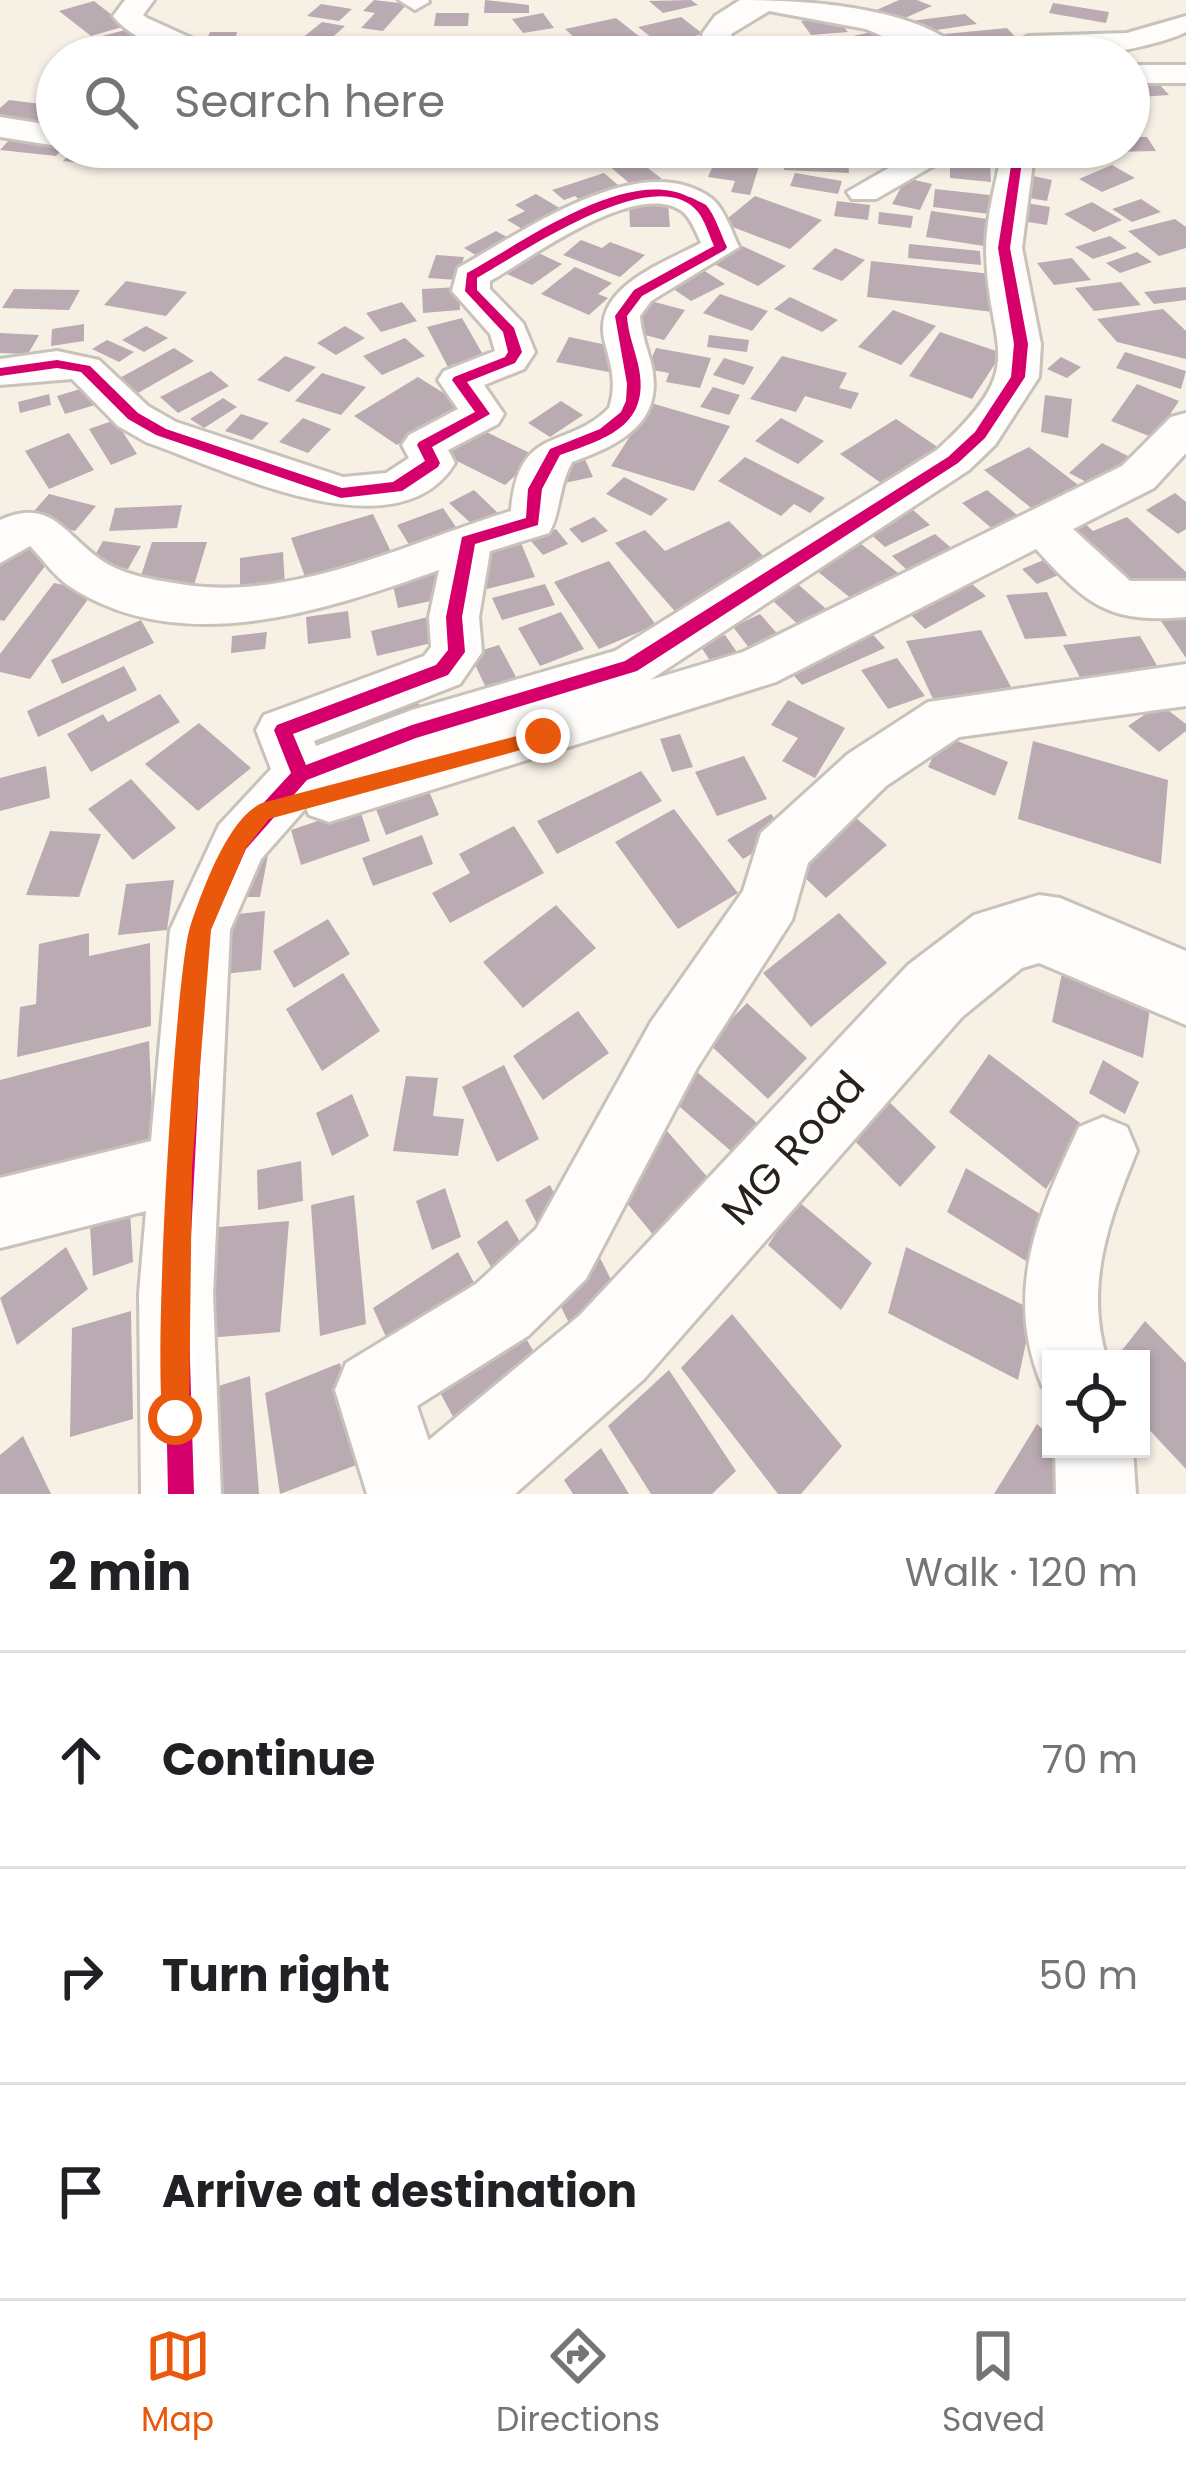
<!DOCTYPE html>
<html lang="en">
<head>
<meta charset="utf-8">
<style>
  body { margin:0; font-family:Poppins,sans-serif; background:#f6f6f6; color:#202124 }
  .controls { position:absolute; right:36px; bottom:36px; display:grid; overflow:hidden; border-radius:0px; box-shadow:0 3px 9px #0004 }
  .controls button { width:108px; height:108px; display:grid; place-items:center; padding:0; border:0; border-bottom:3px solid #e0e0e0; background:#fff; color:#202124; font:60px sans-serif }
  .stop { position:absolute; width:36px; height:36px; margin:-27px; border:9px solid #ea580c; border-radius:50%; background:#fff }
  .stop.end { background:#ea580c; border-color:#fff; box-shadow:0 3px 12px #0008 }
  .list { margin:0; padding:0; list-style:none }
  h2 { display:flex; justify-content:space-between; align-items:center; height:156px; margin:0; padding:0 48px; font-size:51px }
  h2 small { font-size:39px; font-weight:400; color:#757577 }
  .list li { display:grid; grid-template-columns:78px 1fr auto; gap:36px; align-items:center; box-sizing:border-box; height:216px; padding:0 48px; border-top:3px solid #e0e0e0 }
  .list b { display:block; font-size:45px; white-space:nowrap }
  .list em { font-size:39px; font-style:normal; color:#757577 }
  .icon { flex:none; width:66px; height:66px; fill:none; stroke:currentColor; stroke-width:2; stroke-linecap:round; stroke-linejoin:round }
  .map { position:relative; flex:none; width:1186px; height:1494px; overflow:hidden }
  .search { position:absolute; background:#fff; box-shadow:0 3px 9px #0004; left:36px; right:36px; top:36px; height:132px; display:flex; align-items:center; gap:30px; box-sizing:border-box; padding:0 42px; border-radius:66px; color:#757577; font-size:45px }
  .sheet { height:804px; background:#fff }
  nav { display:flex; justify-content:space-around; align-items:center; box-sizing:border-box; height:168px; border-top:3px solid #e0e0e0; background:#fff; font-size:33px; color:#757577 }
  nav a { display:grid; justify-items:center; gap:6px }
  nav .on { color:#ea580c }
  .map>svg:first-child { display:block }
</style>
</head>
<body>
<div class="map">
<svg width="1186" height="1494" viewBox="0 0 1186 1494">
  <rect width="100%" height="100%" fill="#f7f0e5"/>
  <g fill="#baabb2">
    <polygon points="374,0 407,4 383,31 361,28 375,13 363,11"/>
    <polygon points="485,0 529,5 529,13 484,13"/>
    <polygon points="691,0 698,5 663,13 649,1"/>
    <polygon points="899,0 917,0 932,6 896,22 872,12"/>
    <polygon points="94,1 126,26 91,36 59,11"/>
    <polygon points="1053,3 1109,12 1106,23 1049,13"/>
    <polygon points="321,4 352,9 339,21 307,16"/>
    <polygon points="436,13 469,13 468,26 434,26"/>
    <polygon points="543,13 554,28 523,33 512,19"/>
    <polygon points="965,14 977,24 923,32 911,21"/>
    <polygon points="681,17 703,34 660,44 638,27"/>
    <polygon points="616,18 640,37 587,49 565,29"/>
    <polygon points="837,18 848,32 811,35 801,21"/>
    <polygon points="322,22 345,26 325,44 301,39"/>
    <polygon points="133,28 145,40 111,49 98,37"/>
    <polygon points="1007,28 1020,42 946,49 934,35"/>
    <polygon points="210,32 237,32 233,46 204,46"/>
    <polygon points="871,32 890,45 858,53 840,39"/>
    <polygon points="832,37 858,57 822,57 804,44"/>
    <polygon points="162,42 169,52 115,57 113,52"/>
    <polygon points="692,42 705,52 688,57 659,52"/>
    <polygon points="1007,44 1022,57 971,57 964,51"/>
    <polygon points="276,45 327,55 327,57 260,57"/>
    <polygon points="1151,75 1169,95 1140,97 1129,88 1129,76"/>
    <polygon points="9,100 57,106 57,115 48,124 0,119 0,108"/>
    <polygon points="1129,137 1147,137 1156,151 1113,152 1111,147 1129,147"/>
    <polygon points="11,138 57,143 65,147 56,156 0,150"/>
    <polygon points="76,147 86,147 120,150 107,166 63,161"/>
    <polygon points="1078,147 1093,147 1110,156 1083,168 1060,155"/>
    <polygon points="784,153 848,157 849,173 784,170"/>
    <polygon points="634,157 662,179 635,188 608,165"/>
    <polygon points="950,157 990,161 991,182 950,178"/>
    <polygon points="715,161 759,166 750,195 731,192 735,181 708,177"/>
    <polygon points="1112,165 1135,178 1102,192 1079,179"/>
    <polygon points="604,173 624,190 583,203 575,196 564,200 552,190"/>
    <polygon points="795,173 842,181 838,194 790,186"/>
    <polygon points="1028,175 1052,180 1047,201 1023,197"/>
    <polygon points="906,178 932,184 920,210 892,204"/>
    <polygon points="935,189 990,195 989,214 933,207"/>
    <polygon points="536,194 568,213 529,233 507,220 525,211 515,205"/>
    <polygon points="755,196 822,220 790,249 722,223"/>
    <polygon points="1141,199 1161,212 1132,222 1112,209"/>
    <polygon points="837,201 870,205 868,220 834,216"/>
    <polygon points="1020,202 1050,207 1047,225 1016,220"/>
    <polygon points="1092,202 1122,220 1094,232 1064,214"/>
    <polygon points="668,203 670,227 630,227 629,204"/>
    <polygon points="931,211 988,219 984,246 926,237"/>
    <polygon points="879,212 913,216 911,228 878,224"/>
    <polygon points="1175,219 1186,227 1186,248 1159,256 1128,231"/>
    <polygon points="496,231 514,241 482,259 464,248"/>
    <polygon points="1110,236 1127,248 1093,259 1075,247"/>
    <polygon points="581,240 602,248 610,242 645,255 620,277 563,255"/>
    <polygon points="909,244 980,251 981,265 908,258"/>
    <polygon points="740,245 786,266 758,286 712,263"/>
    <polygon points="835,248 865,260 842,281 812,269"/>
    <polygon points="532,250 562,264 532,285 502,272"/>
    <polygon points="1137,252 1152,262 1120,273 1106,263"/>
    <polygon points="436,255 464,257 457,280 428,278"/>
    <polygon points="1072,258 1091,280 1054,285 1037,263"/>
    <polygon points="871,261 992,274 993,312 867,297"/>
    <polygon points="575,267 612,283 598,294 608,298 589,315 541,294"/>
    <polygon points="703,270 725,284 691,301 669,286"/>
    <polygon points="126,281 187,292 166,316 104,305"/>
    <polygon points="1121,282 1141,305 1094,311 1075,288"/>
    <polygon points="459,287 460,310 423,313 422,289"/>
    <polygon points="1186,287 1186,300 1154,304 1144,292"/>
    <polygon points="14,289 80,290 69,310 2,308"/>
    <polygon points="720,294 768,311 752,331 703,313"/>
    <polygon points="790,297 838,320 822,332 774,309"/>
    <polygon points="647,300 685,310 664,340 626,330"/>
    <polygon points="402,302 417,321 381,332 366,313"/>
    <polygon points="1163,309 1186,331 1186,359 1117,342 1097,319"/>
    <polygon points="893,310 936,326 901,365 858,347"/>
    <polygon points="462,318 486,360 449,369 427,327"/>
    <polygon points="84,324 84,341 51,346 52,329"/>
    <polygon points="146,326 168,338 144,352 122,340"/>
    <polygon points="345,326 365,338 336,355 317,343"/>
    <polygon points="940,332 1002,353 972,399 909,376"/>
    <polygon points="0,333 39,335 28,354 0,353"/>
    <polygon points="709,335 749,340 747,352 707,347"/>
    <polygon points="569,337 626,349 614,373 556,362"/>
    <polygon points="405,338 425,356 382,375 363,356"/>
    <polygon points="107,340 134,352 119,362 92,349"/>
    <polygon points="174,348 194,361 138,393 118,379"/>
    <polygon points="656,348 711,358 700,388 666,382 669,373 647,369"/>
    <polygon points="1125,352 1186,371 1181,389 1116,368"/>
    <polygon points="285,356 316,367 289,392 257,380"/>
    <polygon points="782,356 847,373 839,388 859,393 851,409 805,396 796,412 750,399"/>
    <polygon points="1061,357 1081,367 1067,378 1047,369"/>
    <polygon points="724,358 754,367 744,385 713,375"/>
    <polygon points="211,371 229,386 178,413 160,397"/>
    <polygon points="322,373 366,387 341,415 295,401"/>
    <polygon points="418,377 461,404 397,445 354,416"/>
    <polygon points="1137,384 1179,401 1154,438 1111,421"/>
    <polygon points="87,387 95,405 65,414 57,396"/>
    <polygon points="713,387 740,395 729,415 700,407"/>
    <polygon points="49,394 51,405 20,413 18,402"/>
    <polygon points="1045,395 1072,399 1068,438 1041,432"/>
    <polygon points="223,398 237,407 204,428 190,419"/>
    <polygon points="561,401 583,415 550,437 528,423"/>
    <polygon points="651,403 730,426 694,491 611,466"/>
    <polygon points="241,414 269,423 252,440 225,431"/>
    <polygon points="303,418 331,429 308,453 279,442"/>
    <polygon points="781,418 824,441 798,464 755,441"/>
    <polygon points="896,419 948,454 891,490 840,454"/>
    <polygon points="115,420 137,454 111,465 89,429"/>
    <polygon points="470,424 536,456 505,485 437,451"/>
    <polygon points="69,433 94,470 49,489 25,451"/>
    <polygon points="1102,443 1130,457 1098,488 1069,473"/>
    <polygon points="1029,447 1086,491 1040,515 984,470"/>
    <polygon points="583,455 593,477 564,483 554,461"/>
    <polygon points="745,457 825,498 810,513 794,504 781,516 718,481"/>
    <polygon points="624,477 668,499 651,516 606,494"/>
    <polygon points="474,490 500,515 476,528 449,503"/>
    <polygon points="987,490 1028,524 1003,538 962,503"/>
    <polygon points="1175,493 1186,502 1186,529 1178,534 1146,510"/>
    <polygon points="49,494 96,506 75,531 27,519"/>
    <polygon points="182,505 177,528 109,531 115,508"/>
    <polygon points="443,508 460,533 413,551 397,525"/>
    <polygon points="912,509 930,525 885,547 868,532"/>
    <polygon points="373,514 394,558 308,585 291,538"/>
    <polygon points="594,517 608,531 582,543 569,529"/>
    <polygon points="1127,517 1186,572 1186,582 1121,595 1055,528 1080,519 1093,531"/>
    <polygon points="729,521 776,569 679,616 615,543 645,530 665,551"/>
    <polygon points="556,529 568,544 543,555 530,540"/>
    <polygon points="935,534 963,558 919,581 892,556"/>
    <polygon points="851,536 907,580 863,608 807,563"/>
    <polygon points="519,538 535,577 487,589 473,549"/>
    <polygon points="103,541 141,546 128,569 90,564"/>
    <polygon points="152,542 207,542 194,585 138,585"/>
    <polygon points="12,546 54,554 4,621 0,620 0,562"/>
    <polygon points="283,552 285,586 240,592 240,558"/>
    <polygon points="1058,554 1073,569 1037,584 1022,569"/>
    <polygon points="609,561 656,625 599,649 554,582"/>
    <polygon points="443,571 450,597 398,608 392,581"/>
    <polygon points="959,573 986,596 925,629 900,604"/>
    <polygon points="54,583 94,591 30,679 0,672 0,654"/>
    <polygon points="545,584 555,605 502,620 492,598"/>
    <polygon points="799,585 833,615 805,631 772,600"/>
    <polygon points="1047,592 1067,636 1025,639 1006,595"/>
    <polygon points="348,611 351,638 308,644 306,617"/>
    <polygon points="561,612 584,649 540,666 518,628"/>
    <polygon points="760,614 782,639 753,653 733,627"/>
    <polygon points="432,616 440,641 377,656 371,631"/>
    <polygon points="1186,617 1186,658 1161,621"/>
    <polygon points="141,620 154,643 62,684 51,660"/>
    <polygon points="865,626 885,648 802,685 783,663"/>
    <polygon points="981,630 1011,687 933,699 906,641"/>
    <polygon points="267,632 265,649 231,653 232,636"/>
    <polygon points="725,635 741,658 715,668 699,644"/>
    <polygon points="1140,636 1163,676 1084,685 1063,645"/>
    <polygon points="499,645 517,679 487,690 470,654"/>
    <polygon points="897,658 925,696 888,709 861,670"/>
    <polygon points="124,666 137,690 38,737 27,711"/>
    <polygon points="160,694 180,722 91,772 67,734 103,714 108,722"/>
    <polygon points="417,696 421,715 368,727 364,708"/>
    <polygon points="788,700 845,728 815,778 782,761 798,738 771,725"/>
    <polygon points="1160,704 1186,724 1186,731 1159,752 1128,726"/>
    <polygon points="199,723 251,768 198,811 145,764"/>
    <polygon points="680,734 693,767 672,772 660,739"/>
    <polygon points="943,735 1008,762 995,796 928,767"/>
    <polygon points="1033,741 1168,780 1161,864 1018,819"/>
    <polygon points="744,756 767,799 717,816 695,772"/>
    <polygon points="46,766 50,798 0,811 0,778"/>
    <polygon points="641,771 662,801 557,854 537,821"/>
    <polygon points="131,779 176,828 133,860 88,809"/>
    <polygon points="426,784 439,815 386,835 374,804"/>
    <polygon points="359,807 370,841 301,865 291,830"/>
    <polygon points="674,809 738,893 678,929 615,842"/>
    <polygon points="771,814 786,833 743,859 727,840"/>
    <polygon points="855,817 887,845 826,898 795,868"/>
    <polygon points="514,826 544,873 450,923 432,893 470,873 459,854"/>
    <polygon points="50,831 101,834 79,897 26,895"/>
    <polygon points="422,835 433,864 373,886 362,858"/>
    <polygon points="268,855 260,897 238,897 245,856"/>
    <polygon points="174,880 167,930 118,935 126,884"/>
    <polygon points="556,905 596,948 523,1008 483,962"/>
    <polygon points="265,911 261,970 224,974 228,915"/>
    <polygon points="839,913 887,963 811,1027 763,973"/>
    <polygon points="328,919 350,954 294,988 273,951"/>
    <polygon points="89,933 89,956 150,943 151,1026 17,1057 20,1007 36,1004 39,944"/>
    <polygon points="1063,968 1151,1001 1143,1058 1052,1022"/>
    <polygon points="343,973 380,1031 322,1071 286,1009"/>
    <polygon points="747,1003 807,1058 768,1099 708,1043"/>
    <polygon points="578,1011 609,1053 543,1100 513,1056"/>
    <polygon points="149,1041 154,1154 0,1197 0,1080"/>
    <polygon points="989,1054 1084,1126 1046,1189 949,1112"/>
    <polygon points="1103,1060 1139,1082 1125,1114 1089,1093"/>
    <polygon points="504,1065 539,1139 497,1162 462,1087"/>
    <polygon points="697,1072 762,1127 739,1158 673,1101"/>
    <polygon points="406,1076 438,1078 433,1116 464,1119 458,1156 393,1151"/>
    <polygon points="352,1094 369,1136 332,1156 316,1113"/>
    <polygon points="883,1096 936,1147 900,1187 847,1133"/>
    <polygon points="667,1131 717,1188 660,1243 611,1184"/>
    <polygon points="301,1161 303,1201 258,1210 257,1170"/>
    <polygon points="966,1168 1048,1219 1031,1264 947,1212"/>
    <polygon points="550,1185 570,1225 545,1240 525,1200"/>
    <polygon points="445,1188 461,1237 432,1250 416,1201"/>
    <polygon points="129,1194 133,1262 93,1276 89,1207"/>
    <polygon points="354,1195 366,1324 320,1336 311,1205"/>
    <polygon points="798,1201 872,1263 841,1310 768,1245"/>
    <polygon points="507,1220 528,1255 497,1278 477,1242"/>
    <polygon points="289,1221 280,1332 207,1338 219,1227"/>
    <polygon points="66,1247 88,1289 17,1345 0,1298"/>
    <polygon points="906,1247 1033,1310 1018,1380 888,1313"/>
    <polygon points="458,1252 481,1296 394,1355 373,1308"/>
    <polygon points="600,1258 621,1299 573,1331 552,1289"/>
    <polygon points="131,1311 133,1419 70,1437 72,1328"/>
    <polygon points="732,1314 842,1446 801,1494 778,1494 681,1368"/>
    <polygon points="1145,1321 1186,1363 1186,1469 1141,1421 1141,1359 1115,1359"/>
    <polygon points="518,1325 540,1362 458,1426 437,1387"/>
    <polygon points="340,1363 359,1464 280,1494 265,1393"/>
    <polygon points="669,1370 736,1471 712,1494 651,1494 608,1426"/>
    <polygon points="250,1376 259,1494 212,1494 206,1390"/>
    <polygon points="1037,1424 1051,1437 1051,1449 1063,1449 1075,1460 1055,1494 994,1494"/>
    <polygon points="23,1436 51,1494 0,1494 0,1455"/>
    <polygon points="601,1448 629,1494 573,1494 564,1480"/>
  </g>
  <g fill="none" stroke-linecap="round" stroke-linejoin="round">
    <g stroke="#c8c2ba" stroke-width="6">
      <g id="minor">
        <path d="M125,0h29l-11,15 4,3 86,39c-39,0 -94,-8 -120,-41z"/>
        <polygon points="399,0 428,0 429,2 415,10"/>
        <path d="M740,0c62,0 185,6 228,57h-37l-65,-28 -97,-18 -38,23 8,23h-30l-7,-23 13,-18z"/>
        <path d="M1186,16v16c-31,16 -147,39 -173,13l15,-9 99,-3z"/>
        <rect x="1129" y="65" width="57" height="18"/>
        <polygon points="0,117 57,126 57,146 0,137"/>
        <polygon points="925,147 966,147 876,199 852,199 847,192"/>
        <path d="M1003,147h32l-13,101 19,96 -2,33 -44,68 -26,25 -319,210 93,-28 379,-186 49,-49 15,-4v40l-32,35 -81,41 57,52h56v36c-78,7 -100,-13 -150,-68l-260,133 -447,140 -20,-7 -3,-7 -45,51 -31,71 -17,364 8,200h-80l-2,-200 7,-83 -146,37v-70l151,-37 19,-211 49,-105 52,-56 -15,-39 8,-15 160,-59 7,-9 -2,-30 10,-47c-113,40 -258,90 -370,16 -15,-10 -26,-27 -39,-40l-30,17v-43c51,-23 64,14 101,40 22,15 53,20 79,24 111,19 227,-41 331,-73 7,-88 56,-60 98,-103 8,-23 2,-43 -4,-65 -15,-55 57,-79 96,-100 -5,-11 -10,-25 -19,-32 -46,-32 -151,47 -192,70v8l33,34 12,29 -11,17 -40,16 20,29 -6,10 -50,26 7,13c-58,95 -231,6 -309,-21l-28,-16 -46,-47 -72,6v-26l57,-8 42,9 49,46 28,16 167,55 43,-4 23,-15 -7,-13 7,-10 49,-26 -20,-29 6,-9 51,-20 -5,-17 -38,-43 6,-23c62,-34 182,-122 253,-70 13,10 21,34 28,49l-88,54 -11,15c1,17 7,31 11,47 15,60 -32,82 -79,99 -14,26 -11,50 -23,71l-59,18 -11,66 3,35 -22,32 -146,57 2,5 96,-36 203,-59 322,-201c97,-88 50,-98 49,-201 0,-33 11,-70 17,-102z"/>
        <polygon points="1186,664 1186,706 959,737 886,786 808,863 792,920 697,1068 586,1279 528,1336 417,1406 447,1494 367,1494 335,1390 346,1363 476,1284 536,1229 651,1022 743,891 761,833 848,754 928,702"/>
        <path d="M1103,1117l24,10 10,24c-28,68 -53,135 -30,208h-56v30l-9,-3c-39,-95 -4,-171 37,-259z"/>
        <polygon points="1055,1449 1133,1449 1136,1494 1056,1494"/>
      </g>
    </g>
    <g stroke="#c8c2ba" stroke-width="6">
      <polygon id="primary" points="1039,895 1060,898 1186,951 1186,1025 1039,963 1022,968 962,1017 644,1379 515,1494 392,1494 406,1459 580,1315 908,965 974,915"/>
    </g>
    <use href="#minor" fill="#fefdfb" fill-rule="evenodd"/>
    <use href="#primary" fill="#fefdfb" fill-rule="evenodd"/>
    <g stroke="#fff" stroke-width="8">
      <path id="cycleway" d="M1014,147h10l-14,101 18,96 -3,33 -40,61 -27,25 -321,208 -221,67 -109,42 -61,69 -36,81 -6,56 -16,308 6,200h-26l-4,-200 20,-308 6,-56 42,-93 59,-64 -17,-43 3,-5 159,-60 12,-15 -2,-33 16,-80 64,-19 2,-29 22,-40 50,-20 21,-17 5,-11 1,-17 -12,-68 19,-26 80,-44c-5,-11 -9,-25 -16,-34 -42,-53 -178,42 -221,66v12l37,38 8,24 -7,11 -48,19 23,32 -58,33 8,16 -2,4 -36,24 -61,7 -185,-63 -28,-16 -47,-47 -24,-4 -57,8v-8l57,-8 33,6 48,47 28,16 176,59 51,-6 32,-21 -8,-16 2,-3 56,-30 -23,-32 2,-3 51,-20 3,-5 -5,-20 -38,-41 2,-18c54,-29 159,-108 222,-76 2,0 15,7 17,8 9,10 15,30 21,42l-2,3 -83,46 -15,20c1,17 7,31 11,48 14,61 -30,74 -78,91l-18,34 -4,36 -63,19 -13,73 3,35 -17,23 -155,59 13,31 106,-40 213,-64 323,-204 27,-25 36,-55 3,-33 -16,-96z"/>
    </g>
    <use href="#cycleway" fill="#d6006c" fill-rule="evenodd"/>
  </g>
  <path fill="#ea580c" d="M543,729l7,2v11l-281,77 -23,29 -35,82 -19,238 -3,250 -4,9h-20c-15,-36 10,-453 25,-500 12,-35 37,-108 72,-124z"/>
  <g text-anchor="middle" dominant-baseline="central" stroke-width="9" stroke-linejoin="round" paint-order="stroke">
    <g font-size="42" fill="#27221a" stroke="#fff">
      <text transform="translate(793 1148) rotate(-48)">MG Road</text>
    </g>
  </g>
</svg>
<div class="controls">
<button><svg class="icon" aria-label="locate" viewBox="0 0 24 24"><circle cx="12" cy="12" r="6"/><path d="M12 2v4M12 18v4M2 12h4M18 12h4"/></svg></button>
</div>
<div class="stop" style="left:175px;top:1418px"></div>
<div class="stop end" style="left:543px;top:736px"></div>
<div class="search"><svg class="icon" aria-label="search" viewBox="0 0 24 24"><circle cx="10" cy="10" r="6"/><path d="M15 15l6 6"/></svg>Search here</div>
</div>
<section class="sheet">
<h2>2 min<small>Walk · 120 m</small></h2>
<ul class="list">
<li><svg class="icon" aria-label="ahead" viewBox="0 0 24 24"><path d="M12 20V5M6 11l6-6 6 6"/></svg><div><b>Continue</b></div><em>70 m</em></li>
<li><svg class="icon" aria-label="right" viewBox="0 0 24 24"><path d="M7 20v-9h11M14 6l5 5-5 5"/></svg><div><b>Turn right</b></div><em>50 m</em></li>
<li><svg class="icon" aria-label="arrive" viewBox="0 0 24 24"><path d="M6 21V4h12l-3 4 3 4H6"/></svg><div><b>Arrive at destination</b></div></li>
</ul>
</section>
<nav>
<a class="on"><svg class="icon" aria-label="map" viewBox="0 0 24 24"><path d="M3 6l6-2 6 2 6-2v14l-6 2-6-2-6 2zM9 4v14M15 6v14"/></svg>Map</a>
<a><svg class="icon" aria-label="directions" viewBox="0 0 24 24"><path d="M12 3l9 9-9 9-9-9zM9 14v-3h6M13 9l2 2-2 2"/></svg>Directions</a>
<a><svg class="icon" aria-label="saved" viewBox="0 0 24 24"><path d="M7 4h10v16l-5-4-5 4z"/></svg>Saved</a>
</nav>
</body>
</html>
